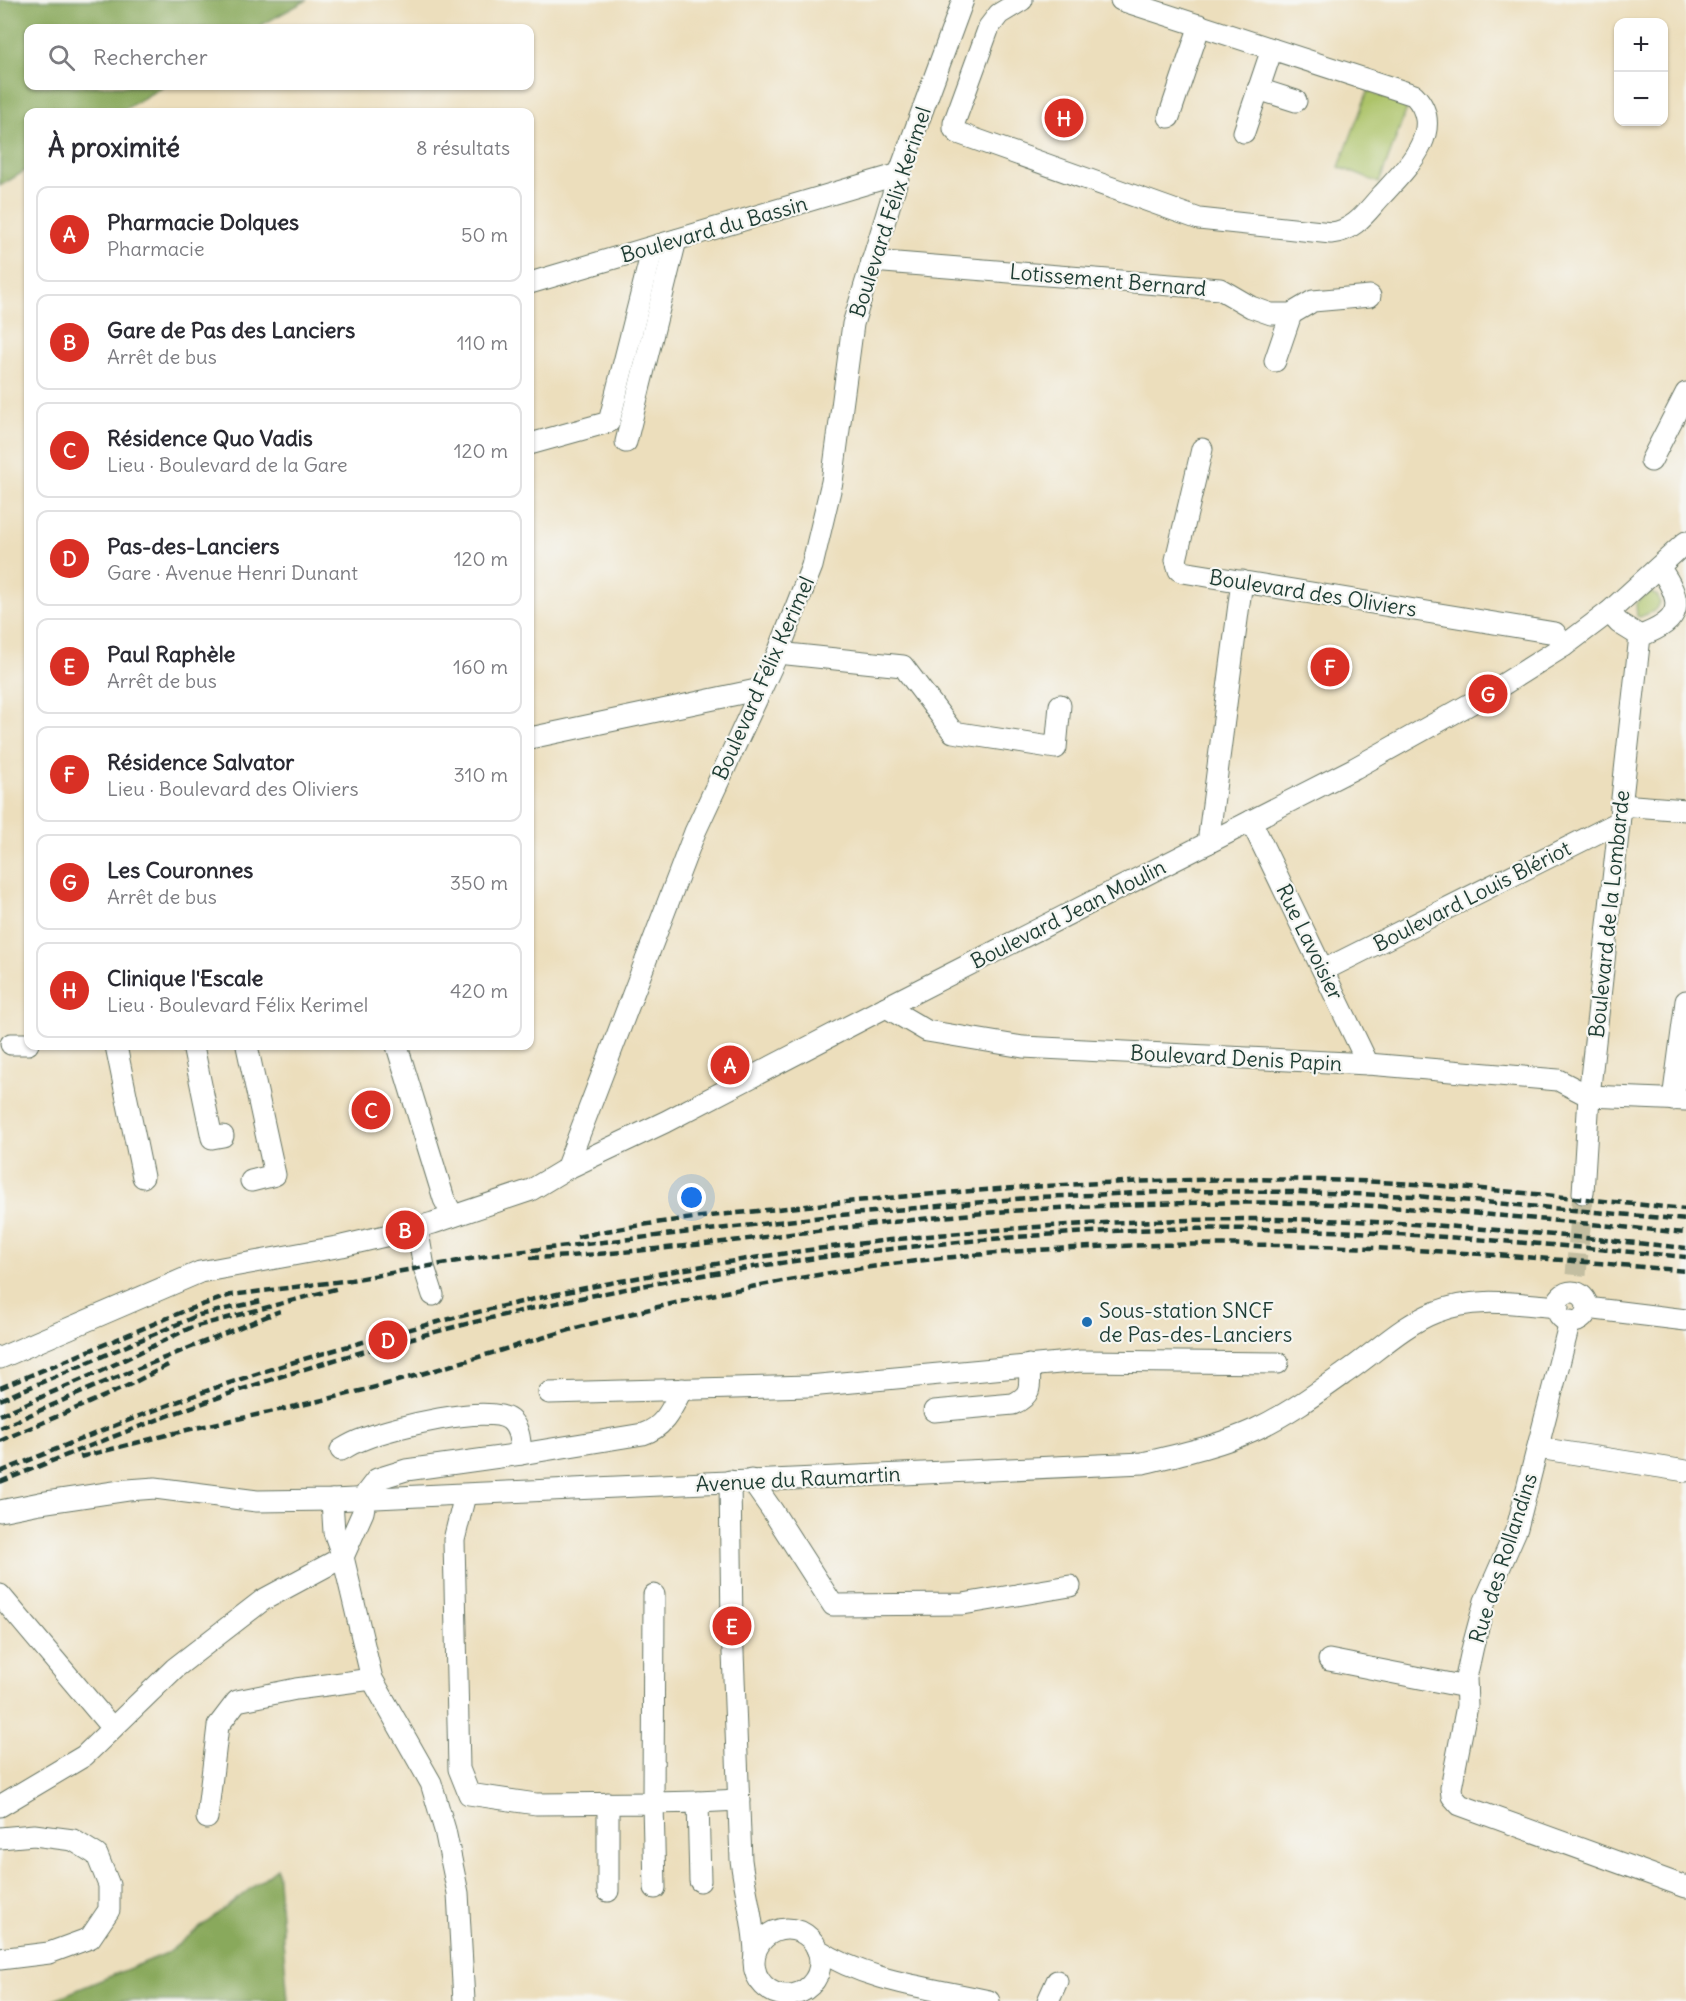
<!DOCTYPE html>
<html lang="fr">
<head>
<meta charset="utf-8">
<style>
  body { margin:0; font-family:Delius,sans-serif; background:#f7f7f7; color:#2b2b33 }
  .controls { position:absolute; right:18px; top:18px; display:grid; overflow:hidden; border-radius:12px; box-shadow:0 2px 4px #0004 }
  .controls button { width:54px; height:54px; display:grid; place-items:center; padding:0; border:0; border-bottom:2px solid #e1e1e2; background:#fff; color:#2b2b33; font:30px sans-serif }
  .you { position:absolute; left:692px; top:1198px; width:21px; height:21px; margin:-15px; border:4px solid #fff; border-radius:50%; background:#1a73e8; box-shadow:0 0 0 9px #1a73e833 }
  .badge { display:grid; place-items:center; width:39px; height:39px; border-radius:50%; background:#d93025; color:#fff; font-size:20px; font-weight:700 }
  .pin { position:absolute; translate:-50% -50%; border:3px solid #fff; box-shadow:0 2px 6px #0006 }
  .list { margin:0; padding:0; list-style:none }
  h2 { display:flex; justify-content:space-between; align-items:center; height:78px; margin:0; padding:0 24px; font-size:26px }
  h2 small { font-size:20px; font-weight:400; color:#7c7c81 }
  .list li { display:grid; grid-template-columns:39px 1fr auto; gap:18px; align-items:center; box-sizing:border-box; height:96px; margin:0 12px 12px; padding:0 12px; border:2px solid #e1e1e2; border-radius:12px }
  .list b { display:block; font-size:22px; white-space:nowrap }
  .list p { margin:0; font-size:20px; white-space:nowrap; color:#7c7c81 }
  .list em { font-size:20px; font-style:normal; color:#7c7c81 }
  .icon { flex:none; width:33px; height:33px; fill:none; stroke:currentColor; stroke-width:2; stroke-linecap:round; stroke-linejoin:round }
  .map { position:relative; flex:none; width:1686px; height:2001px; overflow:hidden }
  .search { position:absolute; background:#fff; box-shadow:0 2px 4px #0004; left:24px; top:24px; width:510px; height:66px; display:flex; align-items:center; gap:15px; box-sizing:border-box; padding:0 21px; border-radius:12px; color:#7c7c81; font-size:22px }
  .panel { position:absolute; background:#fff; box-shadow:0 2px 4px #0004; left:24px; top:108px; width:510px; height:942px; border-radius:12px }
  .map>svg:first-child { display:block }
</style>
</head>
<body>
<div class="map">
<svg width="1686" height="2001" viewBox="0 0 1686 2001">
  <rect width="100%" height="100%" fill="#f6f6f2"/>
  <filter id="ink" filterUnits="userSpaceOnUse"><feTurbulence type="fractalNoise" baseFrequency=".0167" numOctaves="2"/><feDisplacementMap in="SourceGraphic" scale="12" xChannelSelector="R" yChannelSelector="G"/><feConvolveMatrix kernelMatrix="1 2 1 2 8 2 1 2 1" color-interpolation-filters="sRGB"/></filter>
  <filter id="wash" filterUnits="userSpaceOnUse"><feTurbulence type="fractalNoise" baseFrequency=".008" numOctaves="4" result="noise"/><feDisplacementMap in="SourceGraphic" scale="24" xChannelSelector="R" yChannelSelector="G"/><feGaussianBlur stdDeviation="1.35" result="paint"/><feColorMatrix in="noise" values="0 0 0 0 0 0 0 0 0 0 0 0 0 0 0 0 0 1.4 0 .05"/><feComposite in="paint" operator="in"/></filter>
  <g filter="url(#wash)">
    <rect width="100%" height="100%" fill="#ecdebc"/>
    <g fill="#acc367" stroke="#66804e" stroke-width="1.5">
      <polygon points="1368,91 1408,106 1379,183 1339,167"/>
      <polygon points="1649,592 1658,596 1660,603 1654,611 1640,617 1637,616 1636,603"/>
    </g>
    <g fill="#89a95c" stroke="#547348" stroke-width="1.5">
      <polygon points="0,0 307,0 256,28 28,28 28,86 164,86 120,112 28,112 28,169 0,186"/>
      <polygon points="277,1868 288,2001 50,2001 167,1953"/>
    </g>
  </g>
  <g filter="url(#ink)">
    <g fill="none" stroke-linecap="round" stroke-linejoin="round">
      <polyline stroke="#c3bea1" stroke-width="21" stroke-dasharray="21 10" stroke-linecap="butt" points="1576,1275 1583,1193"/>
      <g stroke="#677564" stroke-width="23">
        <g id="minor">
          <path d="M1022,0l-23,14 -10,13 -35,96v6l4,4 241,86 132,14c24,-2 36,-22 51,-38 24,-26 65,-65 32,-100l-293,-95"/>
          <polyline points="1258,89 1296,101"/>
          <polyline points="1169,117 1200,25"/>
          <polyline points="1244,132 1272,49"/>
          <polyline points="872,261 1220,289 1251,307 1271,314 1291,314 1313,301 1370,296"/>
          <polyline points="530,283 899,174"/>
          <polyline points="1275,361 1291,314"/>
          <polyline points="626,442 676,240"/>
          <polyline points="530,444 609,422 653,247"/>
          <polyline points="1202,449 1176,560 1179,570 1183,572 1555,633 1564,646"/>
          <polyline points="1651,461 1686,393"/>
          <path d="M1609,612l10,11 21,13c44,-16 44,-34 19,-69"/>
          <polyline points="778,653 903,666 953,732 1056,748 1060,705"/>
          <polyline points="530,738 761,689"/>
          <polyline points="1621,805 1686,810"/>
          <polyline points="1251,821 1368,1064"/>
          <polyline points="1208,843 1242,581"/>
          <polyline points="1324,970 1619,822"/>
          <polyline points="886,1007 927,1031 1023,1047 1368,1064 1558,1080 1589,1096 1686,1100"/>
          <polyline points="11,1044 28,1044"/>
          <polyline points="116,1046 143,1177"/>
          <polyline points="193,1046 212,1138 223,1136"/>
          <polyline points="247,1046 275,1175 251,1181"/>
          <polyline points="397,1046 444,1199 453,1216"/>
          <polyline points="1673,1100 1686,1001"/>
          <polyline points="566,1169 695,832 778,653 812,566 832,482 853,324 899,174 963,0"/>
          <polyline points="1583,1193 1589,1096 1640,636"/>
          <polyline points="417,1227 424,1267 433,1295"/>
          <circle cx="1572" cy="1307" r="15"/>
          <polyline points="1587,1308 1686,1320"/>
          <polyline points="1570,1321 1517,1528 1485,1601 1473,1646 1466,1678 1467,1706 1451,1788 1452,1796 1460,1805 1686,1887"/>
          <polyline points="0,1358 200,1272 342,1246 389,1235 433,1223 531,1190 566,1169 665,1122 886,1007 1355,768 1488,694 1564,646 1609,612 1686,542"/>
          <polyline points="549,1393 809,1386 1081,1361 1278,1363"/>
          <path d="M934,1411l79,-7c20,-9 17,-19 16,-39"/>
          <polyline points="1538,1448 1686,1471"/>
          <path d="M341,1450c8,-5 16,-9 25,-12 25,-10 123,-35 144,-18 10,8 10,22 11,34l-115,16 -29,9 -10,13 -4,20 -20,45"/>
          <path d="M521,1454l122,-20c22,-7 29,-26 39,-45"/>
          <polyline points="751,1480 772,1510 833,1605 963,1604 1070,1586"/>
          <path d="M730,1481l2,145 9,234c4,32 13,61 14,93"/>
          <polyline points="465,1495 454,1540 459,1769 469,1794 536,1804 653,1803 655,1888"/>
          <polyline points="332,1500 334,1532 343,1557 372,1679 431,1783 445,1830 458,1893 464,2001"/>
          <path d="M0,1511l40,-8 88,-13 27,-2 102,13 75,-1 811,-37c38,-9 78,-18 113,-34 32,-15 61,-36 89,-56 30,-20 57,-48 91,-61 38,-16 82,-8 122,-5"/>
          <polyline points="0,1595 112,1728"/>
          <polyline points="654,1595 653,1803 698,1802 700,1881"/>
          <polyline points="1329,1660 1466,1687"/>
          <polyline points="698,1802 739,1800"/>
          <polyline points="608,1803 608,1891"/>
          <polyline points="0,1806 84,1756 175,1668 263,1600 343,1557"/>
          <polyline points="207,1818 218,1726 237,1701 296,1689 372,1679"/>
          <polyline points="0,1838 34,1835 73,1840 97,1855 109,1885 109,1910 90,1938 49,1953 0,1959"/>
          <circle cx="787" cy="1962" r="33"/>
          <path d="M817,1949c50,33 115,39 172,52"/>
          <polyline points="1048,2001 1057,1981"/>
        </g>
      </g>
      <use href="#minor" stroke="#fff" stroke-width="21"/>
      <g stroke="#1f3d34" stroke-width="4.5" stroke-dasharray="9 4.5" stroke-linecap="butt">
        <path d="M577,1237c81,-18 166,-24 249,-33 177,-18 353,-29 531,-23 110,4 220,18 329,28"/>
        <path d="M530,1258c171,-7 340,-39 511,-49 104,-6 209,-9 314,-4 111,6 221,18 331,28"/>
        <polyline points="0,1388 187,1310 231,1295 351,1280 498,1254 840,1215 1038,1197 1190,1191 1296,1192 1416,1196 1686,1220"/>
        <polyline points="0,1400 199,1315 261,1301"/>
        <polyline points="0,1415 101,1371 190,1328 339,1288"/>
        <polyline points="0,1428 105,1382 280,1311"/>
        <polyline points="0,1441 123,1388 172,1363"/>
        <path d="M80,1457c37,-9 74,-19 111,-28 64,-14 129,-27 192,-44 69,-19 136,-41 204,-60 111,-30 225,-52 338,-65 254,-29 508,-13 761,11"/>
        <path d="M0,1472c96,-39 192,-79 291,-109 318,-97 649,-144 981,-144 138,1 276,15 414,29"/>
        <path d="M0,1482c96,-39 193,-78 292,-109 200,-63 408,-104 617,-126 86,-9 173,-16 259,-18 174,-3 346,12 518,28"/>
      </g>
    </g>
  </g>
  <circle fill="#1f6fb2" stroke="#f6f6f2" stroke-width="2" cx="1087" cy="1322" r="6"/>
  <g text-anchor="middle" dominant-baseline="central" stroke-width="4.5" stroke-linejoin="round" paint-order="stroke">
    <g font-size="21" fill="#1f3d34" stroke="#f6f6f2">
      <text transform="translate(890 212) rotate(-72)">Boulevard Félix Kerimel</text>
      <text transform="translate(714 229) rotate(-16)">Boulevard du Bassin</text>
      <text transform="translate(1108 280) rotate(5)">Lotissement Bernard</text>
      <text transform="translate(1313 593) rotate(9)">Boulevard des Oliviers</text>
      <text transform="translate(763 678) rotate(-66)">Boulevard Félix Kerimel</text>
      <text transform="translate(1472 896) rotate(-27)">Boulevard Louis Blériot</text>
      <text transform="translate(1068 914) rotate(-27)">Boulevard Jean Moulin</text>
      <text transform="translate(1609 914) rotate(-84)">Boulevard de la Lombarde</text>
      <text transform="translate(1310 942) rotate(64)">Rue Lavoisier</text>
      <text transform="translate(1236 1058) rotate(3)">Boulevard Denis Papin</text>
      <text transform="translate(798 1479) rotate(-3)">Avenue du Raumartin</text>
      <text transform="translate(1503 1558) rotate(-72)">Rue des Rollandins</text>
    </g>
    <g font-size="21" fill="#1f3d34" stroke="#f6f6f2" text-anchor="start">
      <text x="1099" y="1310">Sous-station SNCF<tspan x="1099" dy="24">de Pas-des-Lanciers</tspan></text>
    </g>
  </g>
</svg>
<div class="controls">
<button>+</button>
<button>−</button>
</div>
<div class="you"></div>
<div class="pin badge" style="left:730px;top:1065px">A</div>
<div class="pin badge" style="left:405px;top:1230px">B</div>
<div class="pin badge" style="left:371px;top:1110px">C</div>
<div class="pin badge" style="left:388px;top:1340px">D</div>
<div class="pin badge" style="left:732px;top:1626px">E</div>
<div class="pin badge" style="left:1330px;top:667px">F</div>
<div class="pin badge" style="left:1488px;top:694px">G</div>
<div class="pin badge" style="left:1064px;top:118px">H</div>
<div class="search"><svg class="icon" aria-label="search" viewBox="0 0 24 24"><circle cx="10" cy="10" r="6"/><path d="M15 15l6 6"/></svg>Rechercher</div>
<section class="panel">
<h2>À proximité<small>8 résultats</small></h2>
<ul class="list">
<li><span class="badge">A</span><div><b>Pharmacie Dolques</b><p>Pharmacie</p></div><em>50 m</em></li>
<li><span class="badge">B</span><div><b>Gare de Pas des Lanciers</b><p>Arrêt de bus</p></div><em>110 m</em></li>
<li><span class="badge">C</span><div><b>Résidence Quo Vadis</b><p>Lieu · Boulevard de la Gare</p></div><em>120 m</em></li>
<li><span class="badge">D</span><div><b>Pas-des-Lanciers</b><p>Gare · Avenue Henri Dunant</p></div><em>120 m</em></li>
<li><span class="badge">E</span><div><b>Paul Raphèle</b><p>Arrêt de bus</p></div><em>160 m</em></li>
<li><span class="badge">F</span><div><b>Résidence Salvator</b><p>Lieu · Boulevard des Oliviers</p></div><em>310 m</em></li>
<li><span class="badge">G</span><div><b>Les Couronnes</b><p>Arrêt de bus</p></div><em>350 m</em></li>
<li><span class="badge">H</span><div><b>Clinique l'Escale</b><p>Lieu · Boulevard Félix Kerimel</p></div><em>420 m</em></li>
</ul>
</section>
</div>
</body>
</html>
